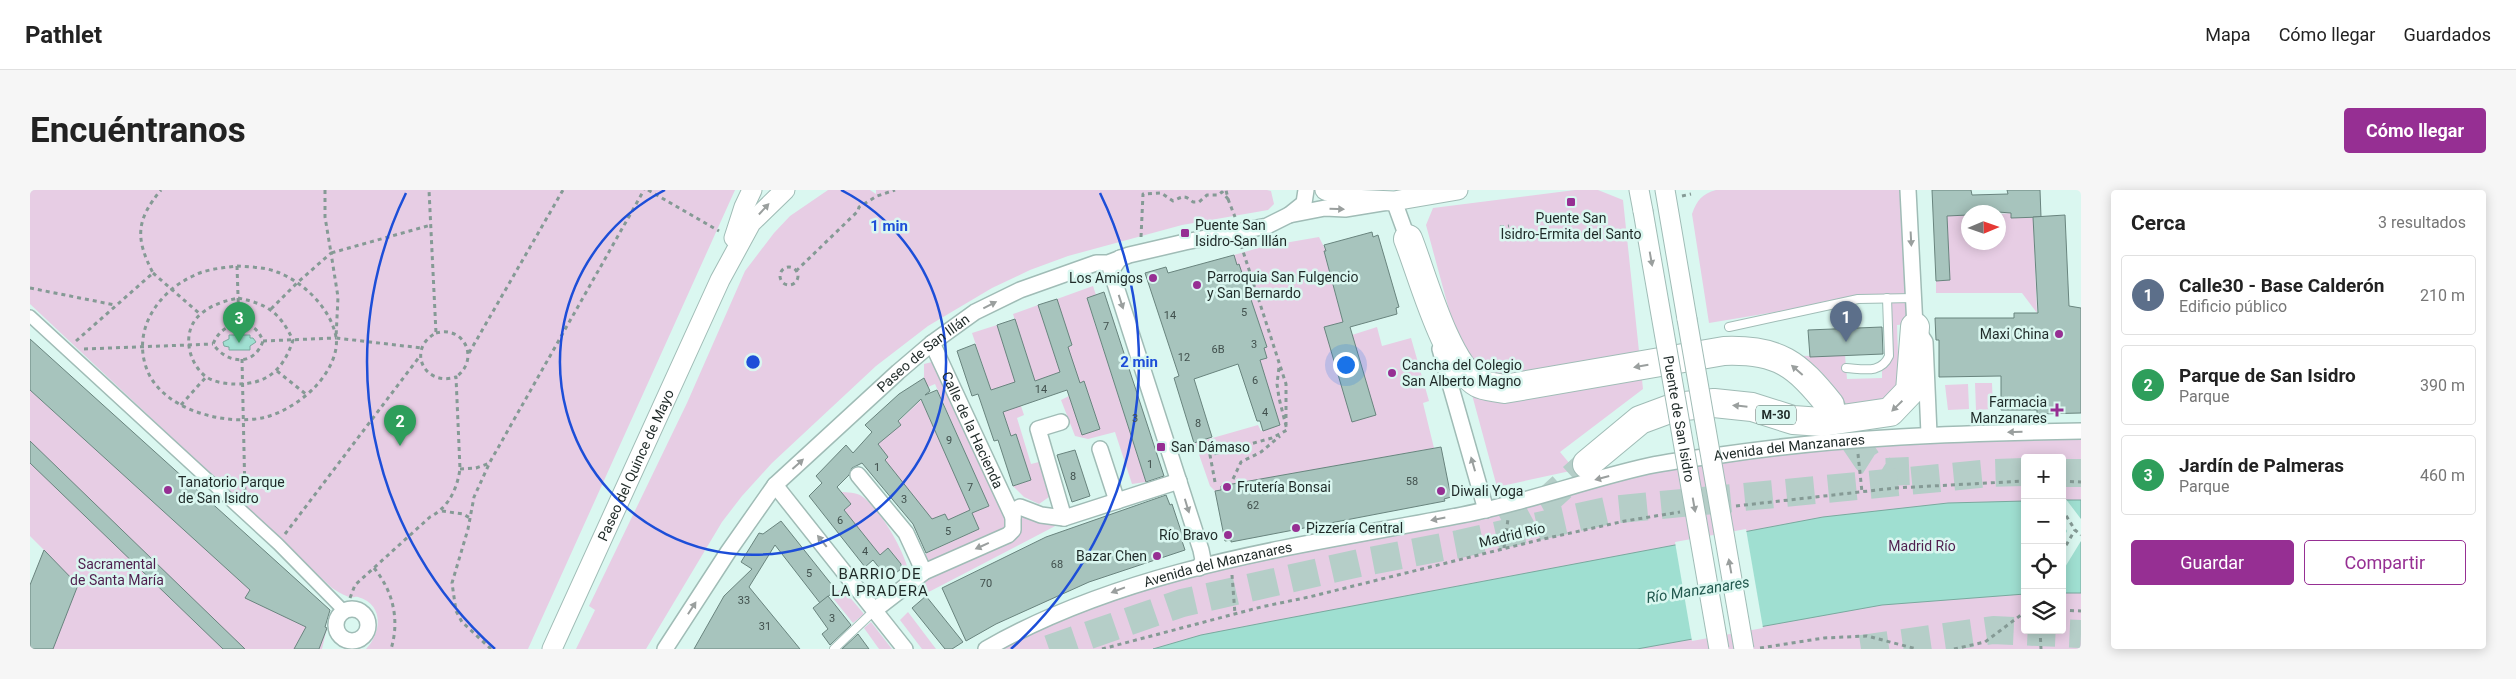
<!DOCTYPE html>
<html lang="es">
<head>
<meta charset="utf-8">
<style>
  body { margin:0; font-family:Roboto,sans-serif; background:#f6f6f6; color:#222 }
  .controls { position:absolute; right:15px; bottom:15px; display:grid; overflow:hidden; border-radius:5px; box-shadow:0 2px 12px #0003 }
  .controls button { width:45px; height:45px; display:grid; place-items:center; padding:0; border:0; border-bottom:1px solid #e0e0e0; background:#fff; color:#222; font:25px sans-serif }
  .compass { position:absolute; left:1931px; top:15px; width:45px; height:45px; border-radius:50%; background:#fff; box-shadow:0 2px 12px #0003; rotate:88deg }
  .you { position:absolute; left:1315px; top:174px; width:18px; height:18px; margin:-12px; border:4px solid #fff; border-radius:50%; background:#1a73e8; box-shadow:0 0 0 8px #1a73e833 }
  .badge { display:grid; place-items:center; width:32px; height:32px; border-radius:50%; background:#962f93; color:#fff; font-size:16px; font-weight:700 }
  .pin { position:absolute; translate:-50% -41px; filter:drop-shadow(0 1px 2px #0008) }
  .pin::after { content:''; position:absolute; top:26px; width:18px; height:15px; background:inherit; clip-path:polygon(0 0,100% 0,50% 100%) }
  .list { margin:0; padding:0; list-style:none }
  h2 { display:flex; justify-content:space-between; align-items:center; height:65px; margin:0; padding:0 20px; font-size:21px }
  h2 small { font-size:16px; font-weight:400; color:#767676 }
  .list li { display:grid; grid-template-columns:32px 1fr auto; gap:15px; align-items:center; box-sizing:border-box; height:80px; margin:0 10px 10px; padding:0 10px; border:1px solid #e0e0e0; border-radius:5px }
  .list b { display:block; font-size:19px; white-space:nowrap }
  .list p { margin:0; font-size:16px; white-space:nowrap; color:#767676 }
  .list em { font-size:16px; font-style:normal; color:#767676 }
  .actions { display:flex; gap:10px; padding:15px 20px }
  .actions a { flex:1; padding:11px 0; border:1px solid #962f93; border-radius:5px; text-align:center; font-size:18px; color:#962f93 }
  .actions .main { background:#962f93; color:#fff }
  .icon { flex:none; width:28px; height:28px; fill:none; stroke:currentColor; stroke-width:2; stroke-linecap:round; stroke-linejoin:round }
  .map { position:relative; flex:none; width:2051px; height:459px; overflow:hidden; border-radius:5px }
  header { display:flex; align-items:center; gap:30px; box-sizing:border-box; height:70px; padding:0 25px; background:#fff; border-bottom:1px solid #e0e0e0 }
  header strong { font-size:24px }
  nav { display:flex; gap:28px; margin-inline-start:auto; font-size:18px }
  .intro { display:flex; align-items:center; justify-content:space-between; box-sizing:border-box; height:120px; padding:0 30px }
  h1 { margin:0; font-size:35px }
  .button { padding:12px 22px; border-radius:5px; background:#962f93; color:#fff; font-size:18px; font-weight:700 }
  main { display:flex; gap:30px; padding:0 30px }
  aside { flex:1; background:#fff; border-radius:5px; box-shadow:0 2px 12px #0003 }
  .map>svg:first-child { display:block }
</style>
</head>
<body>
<header>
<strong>Pathlet</strong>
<nav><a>Mapa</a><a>Cómo llegar</a><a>Guardados</a></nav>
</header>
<div class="intro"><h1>Encuéntranos</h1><a class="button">Cómo llegar</a></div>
<main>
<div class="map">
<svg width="2051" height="459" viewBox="0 0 2051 459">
  <rect width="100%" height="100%" fill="#daf7f0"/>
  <g fill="#e7cde4" fill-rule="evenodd">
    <path d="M0,0h705l-207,459h-162c15,-16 19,-44 -8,-52 -2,-1 -5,1 -8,0 -6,-1 -13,-6 -18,-9l-302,-284z"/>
    <polygon points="798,0 840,0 846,4 846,0 1237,0 1241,1 1244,14 1238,20 1152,35 1038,66 1000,80 962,98 898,136 846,176 742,273 712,306 692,332 616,459 546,459 565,420 559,416 657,213 715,81 744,43 760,26"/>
    <polygon points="1545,0 1568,0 1593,10 1613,199 1530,262 1545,280 1467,297 1396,35 1403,18"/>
    <path d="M1686,0h185l5,105 -101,12 -96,16 -17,-109c5,-14 10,-20 24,-24z"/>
    <polygon points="1916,14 1929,21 1929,25 1938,25 1938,52 1968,52 1969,24 1981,23 1981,28 2003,27 2007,123 1992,103 1906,103 1906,91 1920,90"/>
    <polygon points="1289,47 1296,61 1294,62 1313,132 1295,137 1322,145 1347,137 1352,156 1381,148 1399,211 1393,213 1404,258 1191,296 1191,300 1185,301 1180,296 1165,253 1228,235 1231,241 1250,235 1230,170 1237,168 1234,158 1237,157 1209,74 1207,75 1204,65 1232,57"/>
    <polygon points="1063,96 1066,105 1057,109 1116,292 1102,294 1085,242 1058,249 1045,246 1031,210 1039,206 1052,244 1070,238 1054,192 1036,197 1031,182 985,198 994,225 987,228 1001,274 1009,272 1018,296 1019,307 1009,314 994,307 983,296 1001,290 986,244 981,246 965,199 961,200 942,143 967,135 982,181 1000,175 983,124 1008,115 1023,161 1042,156 1027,109"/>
    <path d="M1877,111l2,23 -12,1 2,59 -14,18 -35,6 -11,-9 -39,-43 45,-1 2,24 35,-1v-7c17,-13 9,-49 8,-69z"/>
    <polygon points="902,172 907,175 976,321 979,336 896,376 891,366 949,339 942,323 959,316 905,194 898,197 894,188 894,174"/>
    <polygon points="1945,193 1962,193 1963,219 1946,220"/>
    <polygon points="1938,194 1939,219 1918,220 1915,195"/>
    <polygon points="0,200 220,400 297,438 292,459 0,459 0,395 14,360 0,346"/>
    <polygon points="891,210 941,320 918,330 915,324 907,327 910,333 887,343 883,334 897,323 843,256"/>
    <path d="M2051,247v212h-1080l33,-18 91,-37 109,-30 412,-92 73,-13 80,-7 158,-12zM1995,268h37v172h-37z"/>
    <path d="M807,302c7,0 16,0 23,3 19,12 42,52 48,74l-4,-2 -16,-19 -8,7 -36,-45 7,-6 -4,-5 -7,5z"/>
    <polygon points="988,322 1031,333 891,406 886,394 973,353"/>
    <polygon points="812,398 834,424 823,433 802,407"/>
    <polygon points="878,422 906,459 892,459 870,430"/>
    <polygon points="841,432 862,459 849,459 834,438"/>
  </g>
  <g fill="#9fdfd1" stroke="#79a99e">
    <polygon points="199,145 220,145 220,148 223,148 226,152 220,156 220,160 199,160 199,157 194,156 193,152 199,149"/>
    <rect x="2032" y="310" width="19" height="93"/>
    <polygon points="1995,311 1995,404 1852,415 1607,459 1123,459 1171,445 1243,431 1793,327 1918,313"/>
  </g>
  <g fill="#daf7f0">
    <polygon points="2032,308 2035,308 2051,329 2051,351 2032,382 2032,351 2037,341 2032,332"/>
    <polygon points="1716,339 1733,438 1662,451 1645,352"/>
  </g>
  <g fill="#a7c4bd" stroke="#69847e" fill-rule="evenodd">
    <polygon points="1902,0 1941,0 1942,5 1978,4 1977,0 2010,0 2011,27 1981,28 1981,23 1968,22 1938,22 1938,25 1917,26 1920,90 1906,91"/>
    <polygon points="2035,25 2039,116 2051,118 2051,223 2007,224 2007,220 1971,220 1971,186 1909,187 1909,150 1906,150 1905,128 1984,128 1984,123 2008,123 2003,27"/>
    <polygon points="1342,42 1343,47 1348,45 1369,117 1366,118 1367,124 1320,137 1346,225 1322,232 1294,137 1313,132 1294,61 1296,61 1294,55"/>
    <polygon points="1204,65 1207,75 1209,74 1237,157 1234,158 1237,168 1230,170 1250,235 1233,241 1230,231 1227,231 1208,174 1164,189 1182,247 1164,253 1144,188 1149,186 1115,83 1136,77 1138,83"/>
    <polygon points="1074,102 1134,286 1116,292 1057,108"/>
    <polygon points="1027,109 1042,155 1038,157 1050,193 1054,191 1070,239 1052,245 1037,200 973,222 981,246 986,244 1001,290 983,296 968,250 964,251 948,204 942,206 927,161 945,154 961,200 985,192 967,135 985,129 1005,191 1030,182 1008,115"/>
    <polygon points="1852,137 1853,164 1780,167 1778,140"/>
    <polygon points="0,149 300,420 295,437 297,438 289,459 264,459 276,437 215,408 220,400 0,200"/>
    <path d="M894,188l6,13 -5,4 12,-5 52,116 -17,7 7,16 -53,24 -13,-29 -51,-61 -10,5 -3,7 -12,12 14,17 -7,6 36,45 8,-7 13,16v5l-13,10 -15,-19 -8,7 -56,-71 13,-13 -6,-7 30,-31 7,8 19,-21 -7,-7 34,-31zM891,209l49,111 -22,10 -3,-6 -13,5 -47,-59 3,-3 -10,-13 23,-19 -3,-4z"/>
    <polygon points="0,251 215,459 193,459 0,273"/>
    <polygon points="1411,257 1421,307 1414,309 1415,311 1201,352 1201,350 1195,351 1185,301 1191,300 1191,296"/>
    <polygon points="1045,260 1060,306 1042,312 1027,265"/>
    <polygon points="1136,305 1140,315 1142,314 1154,350 1152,351 1155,360 1059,392 966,434 936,451 912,398 1016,347"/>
    <polygon points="751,331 806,400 790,413 745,355 719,397 770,459 664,459 694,406 722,379 711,372 729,343 733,344"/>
    <polygon points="14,360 48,395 23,459 0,459 0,395"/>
    <polygon points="798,406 821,435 800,455 792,444 798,439 783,418"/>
    <polygon points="896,406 933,452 922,459 915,459 882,418"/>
    <polygon points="828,444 839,459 812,459"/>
  </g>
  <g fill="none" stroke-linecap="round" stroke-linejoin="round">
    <g stroke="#b5cec8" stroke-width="28" stroke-dasharray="28 14" stroke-linecap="butt">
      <polyline points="1800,215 1837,270 1856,282 1880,281"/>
      <polyline points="2032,283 2051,283"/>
      <polyline points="1474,335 1513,314 1557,274"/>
      <polyline points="1019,459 1152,413 1329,373 1429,354 1580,320 1961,283 1995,282"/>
      <polyline points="1831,459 1963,440 2051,444"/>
    </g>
    <g stroke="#a0bcb6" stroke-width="10">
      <g id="service">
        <polyline points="1699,137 1828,109 1884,108"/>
        <path d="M1816,178c18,1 35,6 43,-12l-2,-58"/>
        <polyline points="804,459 846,419"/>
      </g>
    </g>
    <g stroke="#a0bcb6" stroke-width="14">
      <polyline id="pedestrian" points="0,126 248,354 314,421"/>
    </g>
    <g stroke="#a0bcb6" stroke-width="18">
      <g id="minor">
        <polyline points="1878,0 1885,137 1895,152 1899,244"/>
        <polyline points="1259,25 1295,18 1315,19 1364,11 1380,55"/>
        <polyline points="1090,68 1081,81 1171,360 1173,370 1169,378"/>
        <path id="s1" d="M902,153l81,174"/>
        <polyline points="1410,159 1456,320"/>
        <polyline points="1031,232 1008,239 1034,328"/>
        <polyline points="1070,259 1087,311"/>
        <polyline points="828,285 876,343 894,382"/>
        <polyline points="745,295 875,459"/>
        <polyline points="846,419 894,382 978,345 983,340 983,321 990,317 1011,325 1034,328 1149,291"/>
        <circle cx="322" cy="435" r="16"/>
        <path id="s2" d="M635,459l63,-97 47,-67 123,-113 34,-29 43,-31 45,-22 76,-27h12l21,-8 56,-13 82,-16 22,-11 15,-12 2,-13"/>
        <path id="s3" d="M956,459c145,-83 315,-103 476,-134 63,-12 123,-35 186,-49 24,-5 48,-8 73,-11 119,-18 239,-22 360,-24"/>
      </g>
    </g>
    <g stroke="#a0bcb6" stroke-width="21">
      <g id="tertiary">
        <polyline points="1295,0 1320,9 1364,11 1428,0"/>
        <polyline points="1609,0 1613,21"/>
        <polyline points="1635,0 1657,129"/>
        <polyline points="704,48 714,17 722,0"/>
        <path id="s4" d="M522,459l168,-369 31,-57 34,-33"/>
      </g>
    </g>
    <g stroke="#a0bcb6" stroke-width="30">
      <g id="motorway">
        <path d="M1378,49c14,35 38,126 70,144 7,4 18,4 26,6l220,-38c55,-2 73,13 106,54"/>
        <polyline points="1557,274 1610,230 1645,217 1684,213 1722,217 1763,230 1792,232 1860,222 1880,201 1885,137"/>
      </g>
    </g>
    <g stroke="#859a95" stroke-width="3" stroke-dasharray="4 4" stroke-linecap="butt">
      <polyline points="295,0 295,27 301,63 401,35"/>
      <polyline points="618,0 689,41"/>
      <polyline points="1652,6 1661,4"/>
      <polyline points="1198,9 1205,27"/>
      <polyline points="1470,37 1479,36"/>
      <path d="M1111,47l2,-43 18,-1 12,8c9,-4 11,-7 20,1h6l8,-7h11l4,-3 6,7 -2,-9"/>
      <polyline points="1211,55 1256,194 1256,235"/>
      <path d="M207,76c13,1 28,1 40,6 27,10 54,37 59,65 3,18 -10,39 -22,51 -13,13 -30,24 -48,29 -39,10 -106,-7 -120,-50 -13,-38 12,-75 47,-91 13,-7 29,-8 44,-10z"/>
      <polyline points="207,76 209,134"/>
      <circle cx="759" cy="86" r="9"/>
      <polyline points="766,81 828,21 829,17 847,6 865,0"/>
      <polyline points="123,83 170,124"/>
      <polyline points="0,98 85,115"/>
      <path d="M208,108c30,6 42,15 55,42 -9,29 -26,45 -58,44 -9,0 -22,-2 -30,-8 -18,-15 -24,-47 -3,-63 11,-9 23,-12 36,-15z"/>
      <polyline points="241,119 267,93 301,63 308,107 306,148 392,158"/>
      <path d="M209,134c14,1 19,5 24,17 -9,26 -36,23 -50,3 6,-13 12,-17 26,-20z"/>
      <path d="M406,143c29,-8 44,27 20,44"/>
      <path d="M46,151l77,-68c-18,-35 -17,-53 8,-83"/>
      <polyline points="233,151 306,148"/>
      <polyline points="54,159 183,154"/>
      <polyline points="439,163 533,0"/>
      <polyline points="212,169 215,306"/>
      <polyline points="247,181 277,205"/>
      <polyline points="151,215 176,187"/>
      <polyline points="1828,264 1832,302"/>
      <polyline points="430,279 446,278 460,273"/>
      <polyline points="1203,289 1211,272 1231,262 1250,246"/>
      <polyline points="2032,291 2051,292"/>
      <polyline points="1185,292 1180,265 1242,248 1257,240 1249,208 1247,194 1249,177"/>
      <polyline points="1706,316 1865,298 1995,291"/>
      <polyline points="2032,319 2045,340 2051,345"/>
      <polyline points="412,321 433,324 440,328"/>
      <polyline points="255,344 390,166"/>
      <polyline points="1474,358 1478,329"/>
      <polyline points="2032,362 2045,340"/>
      <path d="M344,378c19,23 26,52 17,81"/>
      <polyline points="1202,385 1205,424"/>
      <path d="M320,408l5,-13 75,-68c19,-10 27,-28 30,-48l-4,-92c-32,10 -50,-28 -20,-44l-7,-143"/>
      <polyline points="2032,420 2051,421"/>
      <polyline points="2010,440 2011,459"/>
      <polyline points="1730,458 1794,448 1837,446 1887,459"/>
      <polyline points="461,459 432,432 426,421 422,393 438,339 444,307 460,272 614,0"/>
      <polyline points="1072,459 1231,417 1279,407 1509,350 1595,331 1650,322"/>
      <polyline points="1924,459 1955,452 1995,422"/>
    </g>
    <use href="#service" stroke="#fff" stroke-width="8"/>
    <use href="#pedestrian" stroke="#fff" stroke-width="11"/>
    <use href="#minor" stroke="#fff" stroke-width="15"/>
    <use href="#tertiary" stroke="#fff" stroke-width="19"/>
    <use href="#motorway" stroke="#fff" stroke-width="28"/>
    <g stroke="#a0bcb6" stroke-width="21" stroke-linecap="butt">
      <g id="tertiary-bridge">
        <path id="s5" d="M1613,21l76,438"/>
        <polyline points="1657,129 1714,459"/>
      </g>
    </g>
    <use href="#tertiary-bridge" stroke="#fff" stroke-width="19"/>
  </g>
  <defs><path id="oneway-solid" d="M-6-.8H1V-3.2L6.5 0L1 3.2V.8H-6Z" transform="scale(1.25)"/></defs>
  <g fill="#9a9f9e">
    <use href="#oneway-solid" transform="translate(734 19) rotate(-47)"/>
    <use href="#oneway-solid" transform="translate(1307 19) rotate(2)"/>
    <use href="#oneway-solid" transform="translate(1881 49) rotate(87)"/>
    <use href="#oneway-solid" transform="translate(1621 69) rotate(80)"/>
    <use href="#oneway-solid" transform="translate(1091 112) rotate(72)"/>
    <use href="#oneway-solid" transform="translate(960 115) rotate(-27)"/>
    <use href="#oneway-solid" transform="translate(1611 176) rotate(170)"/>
    <use href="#oneway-solid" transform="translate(1767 180) rotate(-139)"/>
    <use href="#oneway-solid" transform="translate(1710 216) rotate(-174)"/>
    <use href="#oneway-solid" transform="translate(1867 216) rotate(136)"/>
    <use href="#oneway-solid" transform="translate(1985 242) rotate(179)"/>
    <use href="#oneway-solid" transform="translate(768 274) rotate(-42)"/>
    <use href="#oneway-solid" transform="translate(1443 274) rotate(-106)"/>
    <use href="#oneway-solid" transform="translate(1572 288) rotate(165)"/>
    <use href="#oneway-solid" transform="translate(1664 315) rotate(80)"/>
    <use href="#oneway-solid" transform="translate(1157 316) rotate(73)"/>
    <use href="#oneway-solid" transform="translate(1408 329) rotate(169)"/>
    <use href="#oneway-solid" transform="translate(792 351) rotate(-129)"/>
    <use href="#oneway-solid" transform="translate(952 356) rotate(156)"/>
    <use href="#oneway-solid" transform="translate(1700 376) rotate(-100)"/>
    <use href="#oneway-solid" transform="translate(1088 400) rotate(159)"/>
    <use href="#oneway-solid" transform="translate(662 418) rotate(-57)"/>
  </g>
  <g fill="none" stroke="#1d4ed8" stroke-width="2.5">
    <path d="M811 0A193 193 0 1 1 635 0"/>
    <path d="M465 459A386 386 0 0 1 376 3M1070 3A386 386 0 0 1 981 459"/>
  </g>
  <g fill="#962f93" stroke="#daf7f0" stroke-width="2">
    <rect x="1536" y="7" width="10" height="10" rx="2.5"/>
    <rect x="1150" y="38" width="10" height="10" rx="2.5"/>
    <circle cx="1123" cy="88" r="5"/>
    <circle cx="1167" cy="95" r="5"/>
    <circle cx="2029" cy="144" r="5"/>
    <circle cx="1362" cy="183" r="5"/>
    <path d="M2024.5 212.5h5v5h5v5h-5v5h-5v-5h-5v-5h5z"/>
    <rect x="1126" y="252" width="10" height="10" rx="2.5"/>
    <circle cx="1197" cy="297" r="5"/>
    <circle cx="138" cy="300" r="5"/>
    <circle cx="1411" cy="301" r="5"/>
    <circle cx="1266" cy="338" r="5"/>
    <circle cx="1198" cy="345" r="5"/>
    <circle cx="1127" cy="366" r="5"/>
  </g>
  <g text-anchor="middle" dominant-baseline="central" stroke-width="5" stroke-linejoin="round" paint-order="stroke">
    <g font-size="11" fill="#41504d">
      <text x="1214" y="122">5</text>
      <text x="1140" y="125">14</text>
      <text x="1076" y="136">7</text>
      <text x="1224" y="154">3</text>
      <text x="1188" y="159">6B</text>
      <text x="1154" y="167">12</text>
      <text x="1225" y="190">6</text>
      <text x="1011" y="199">14</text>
      <text x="1235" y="222">4</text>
      <text x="1105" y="228">3</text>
      <text x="1168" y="233">8</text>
      <text x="919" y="250">9</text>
      <text x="1120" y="274">1</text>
      <text x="847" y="277">1</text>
      <text x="1043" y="286">8</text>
      <text x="1382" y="291">58</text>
      <text x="940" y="297">7</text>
      <text x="874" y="309">3</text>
      <text x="1223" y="315">62</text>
      <text x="810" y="330">6</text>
      <text x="918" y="341">5</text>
      <text x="835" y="361">4</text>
      <text x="1027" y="374">68</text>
      <text x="779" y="383">5</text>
      <text x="956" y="393">70</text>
      <text x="714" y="410">33</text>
      <text x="802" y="428">3</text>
      <text x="735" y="436">31</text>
    </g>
    <rect fill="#daf7f0" stroke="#576864" stroke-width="1" x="1726" y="215.5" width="40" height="19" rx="4"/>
    <g font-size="12" font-weight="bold" fill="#1f2a28">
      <text x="1746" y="225">M-30</text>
    </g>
    <g font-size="14" fill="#1f2a28" stroke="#daf7f0" text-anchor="start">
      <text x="1541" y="28" text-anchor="middle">Puente San<tspan x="1541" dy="16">Isidro-Ermita del Santo</tspan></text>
      <text x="1165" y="35">Puente San<tspan x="1165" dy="16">Isidro-San Illán</tspan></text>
      <text x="1177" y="87">Parroquia San Fulgencio<tspan x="1177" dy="16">y San Bernardo</tspan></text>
      <text x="1113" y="88" text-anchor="end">Los Amigos</text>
      <text x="2019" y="144" text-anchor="end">Maxi China</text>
      <text x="1372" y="175">Cancha del Colegio<tspan x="1372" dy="16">San Alberto Magno</tspan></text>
      <text x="2017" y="212" text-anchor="end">Farmacia<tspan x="2017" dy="16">Manzanares</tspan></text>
      <text x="1141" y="257">San Dámaso</text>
      <text x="148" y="292">Tanatorio Parque<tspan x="148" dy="16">de San Isidro</tspan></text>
      <text x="1207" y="297">Frutería Bonsai</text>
      <text x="1421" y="301">Diwali Yoga</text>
      <text x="1276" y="338">Pizzería Central</text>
      <text x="1188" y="345" text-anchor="end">Río Bravo</text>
      <text x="1117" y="366" text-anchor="end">Bazar Chen</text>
    </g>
    <g font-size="14" fill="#1f2a28" stroke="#daf7f0">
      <text stroke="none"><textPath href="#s2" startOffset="396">Paseo de San Illán</textPath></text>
      <text stroke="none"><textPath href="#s5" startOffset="211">Puente de San Isidro</textPath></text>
      <text stroke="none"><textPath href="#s1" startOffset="96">Calle de la Hacienda</textPath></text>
      <text stroke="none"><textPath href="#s3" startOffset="832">Avenida del Manzanares</textPath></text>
      <text stroke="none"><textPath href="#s4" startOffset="202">Paseo del Quince de Mayo</textPath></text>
      <text transform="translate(1482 345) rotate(-13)">Madrid Río</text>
      <text stroke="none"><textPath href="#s3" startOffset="248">Avenida del Manzanares</textPath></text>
    </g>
    <g font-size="14" fill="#4f1f4e" stroke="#daf7f0">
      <text x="1892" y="356">Madrid Río</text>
      <text x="87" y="374">Sacramental<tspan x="87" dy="16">de Santa María</tspan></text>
    </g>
    <g font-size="15" letter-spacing="1" fill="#1f2a28" stroke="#daf7f0">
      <text x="850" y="384">BARRIO DE<tspan x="850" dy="17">LA PRADERA</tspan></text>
    </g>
    <g font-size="15" font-style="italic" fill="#22584e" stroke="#daf7f0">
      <text transform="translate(1668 400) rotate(-9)">Río Manzanares</text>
    </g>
  </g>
  <circle cx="723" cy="172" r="8" fill="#1d4ed8" stroke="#daf7f0" stroke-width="2.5"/>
  <g font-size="15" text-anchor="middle" font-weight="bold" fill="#1d4ed8" stroke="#daf7f0" stroke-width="5" stroke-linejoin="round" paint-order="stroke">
    <text x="859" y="41">1 min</text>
    <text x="1109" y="177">2 min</text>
  </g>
</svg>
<div class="controls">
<button>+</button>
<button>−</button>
<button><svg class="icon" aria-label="locate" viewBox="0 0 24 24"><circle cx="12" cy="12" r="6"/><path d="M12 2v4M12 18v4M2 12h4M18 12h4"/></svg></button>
<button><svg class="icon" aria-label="layers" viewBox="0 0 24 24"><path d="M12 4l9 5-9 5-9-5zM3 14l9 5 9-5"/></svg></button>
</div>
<svg class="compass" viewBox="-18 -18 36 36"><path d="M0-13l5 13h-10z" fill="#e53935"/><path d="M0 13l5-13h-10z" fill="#767676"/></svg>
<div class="you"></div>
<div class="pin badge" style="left:1816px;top:152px;background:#5c6f8a">1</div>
<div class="pin badge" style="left:370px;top:256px;background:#2e9e5b">2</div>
<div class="pin badge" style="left:209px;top:153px;background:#2e9e5b">3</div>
</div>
<aside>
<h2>Cerca<small>3 resultados</small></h2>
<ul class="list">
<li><span class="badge" style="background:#5c6f8a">1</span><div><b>Calle30 - Base Calderón</b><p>Edificio público</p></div><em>210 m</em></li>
<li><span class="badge" style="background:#2e9e5b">2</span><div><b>Parque de San Isidro</b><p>Parque</p></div><em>390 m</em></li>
<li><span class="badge" style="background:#2e9e5b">3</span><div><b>Jardín de Palmeras</b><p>Parque</p></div><em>460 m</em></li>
</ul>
<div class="actions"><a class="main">Guardar</a><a>Compartir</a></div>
</aside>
</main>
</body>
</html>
